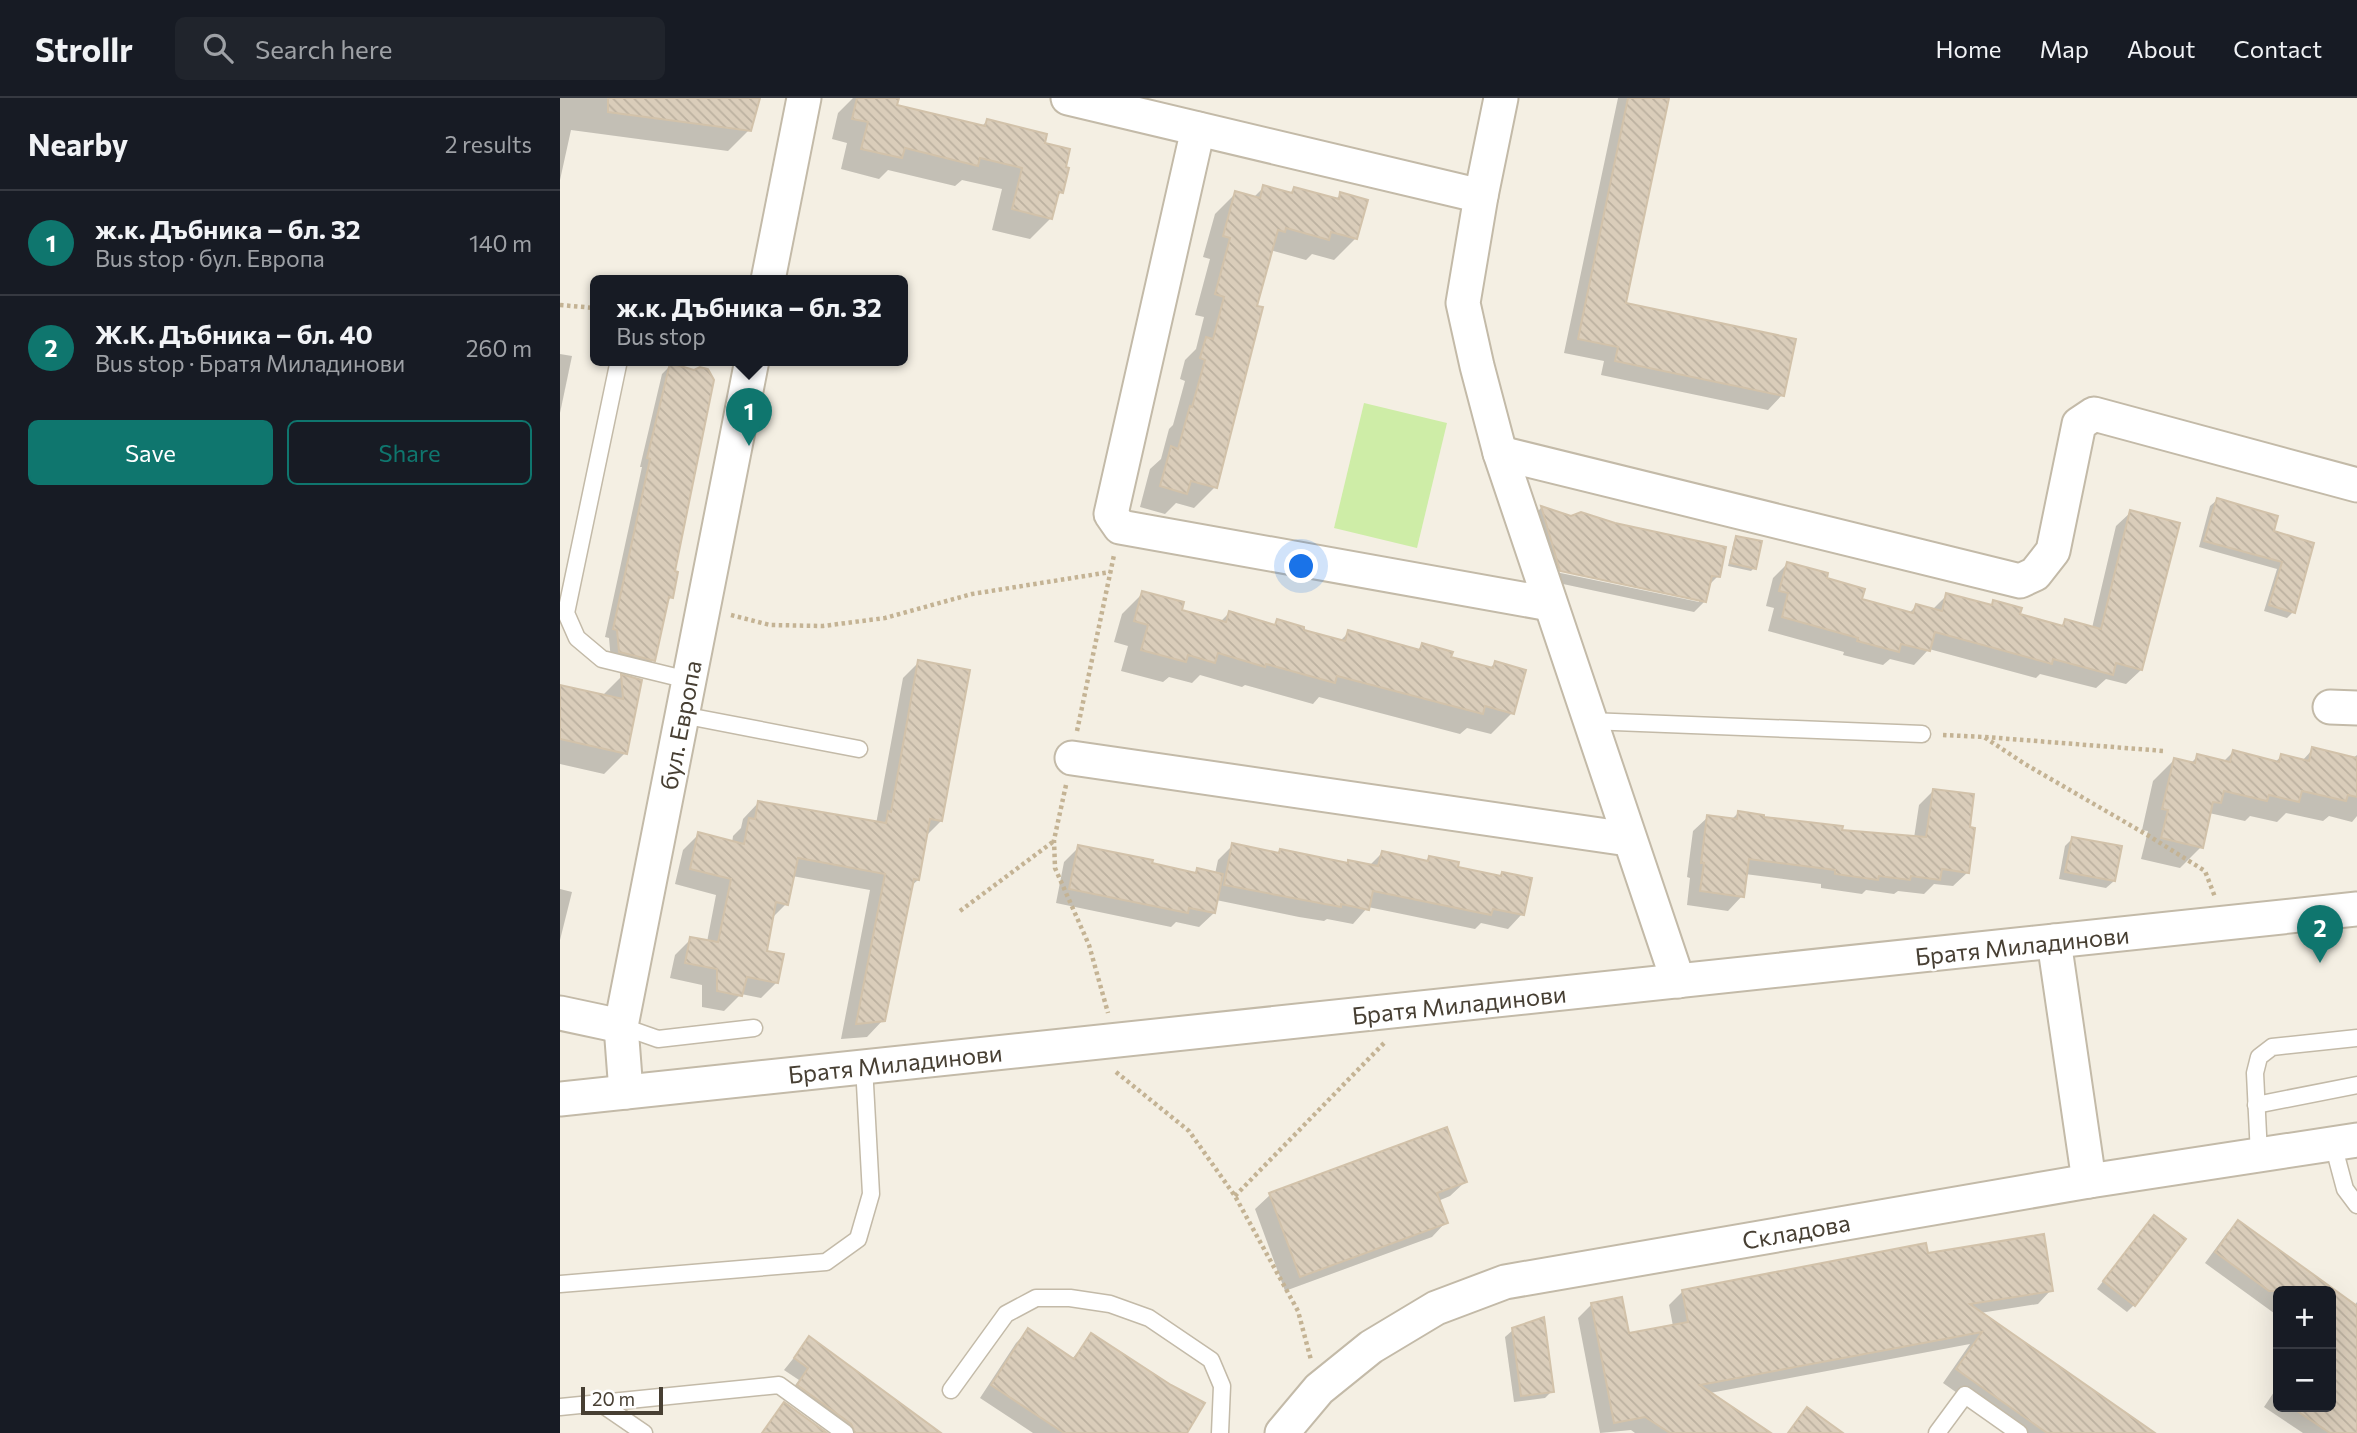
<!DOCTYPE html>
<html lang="en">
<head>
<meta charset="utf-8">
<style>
  body { margin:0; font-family:Commissioner,sans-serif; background:#20242c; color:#f1f3f6 }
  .controls { position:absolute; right:21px; bottom:21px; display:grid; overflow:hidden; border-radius:10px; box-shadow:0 7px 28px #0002 }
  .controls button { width:63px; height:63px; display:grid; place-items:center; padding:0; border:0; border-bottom:2px solid #363941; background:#171b24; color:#f1f3f6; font:35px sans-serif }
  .scale { position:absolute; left:21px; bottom:18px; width:82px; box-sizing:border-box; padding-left:7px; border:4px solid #473f33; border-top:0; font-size:19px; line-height:24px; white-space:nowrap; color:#473f33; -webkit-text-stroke:5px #fff; paint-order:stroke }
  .you { position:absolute; left:742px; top:469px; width:24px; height:24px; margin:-18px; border:5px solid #fff; border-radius:50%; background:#1a73e8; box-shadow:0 0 0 10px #1a73e833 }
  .badge { display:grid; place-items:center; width:46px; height:46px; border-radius:50%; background:#0f766e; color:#fff; font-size:23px; font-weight:700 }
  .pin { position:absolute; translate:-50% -58px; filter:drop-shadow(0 2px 4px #0008) }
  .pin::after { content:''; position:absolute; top:37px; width:24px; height:21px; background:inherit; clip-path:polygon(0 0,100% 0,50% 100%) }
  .popup { position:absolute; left:30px; top:177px; width:318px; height:91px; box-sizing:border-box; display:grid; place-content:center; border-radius:10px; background:#171b24; filter:drop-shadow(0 2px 5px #0005); font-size:23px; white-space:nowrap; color:#9ea1a6 }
  .popup b { font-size:26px; color:#f1f3f6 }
  .popup::after { content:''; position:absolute; left:50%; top:100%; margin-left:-14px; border:14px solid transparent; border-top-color:#171b24 }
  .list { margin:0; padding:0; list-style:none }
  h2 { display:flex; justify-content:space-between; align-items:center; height:91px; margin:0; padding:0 28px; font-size:30px }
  h2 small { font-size:23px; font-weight:400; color:#9ea1a6 }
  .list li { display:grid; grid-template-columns:46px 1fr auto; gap:21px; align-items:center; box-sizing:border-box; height:105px; padding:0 28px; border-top:2px solid #363941 }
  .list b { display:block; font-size:26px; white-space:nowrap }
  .list p { margin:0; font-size:23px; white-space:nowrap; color:#9ea1a6 }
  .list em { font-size:23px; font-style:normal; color:#9ea1a6 }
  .actions { display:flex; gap:14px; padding:21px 28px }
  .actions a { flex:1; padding:16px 0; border:2px solid #0f766e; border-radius:10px; text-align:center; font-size:24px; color:#0f766e }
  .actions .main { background:#0f766e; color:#fff }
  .icon { flex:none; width:38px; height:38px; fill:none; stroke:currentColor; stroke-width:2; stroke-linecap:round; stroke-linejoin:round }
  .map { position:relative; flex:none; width:1797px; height:1335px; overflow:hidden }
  header { display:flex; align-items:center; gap:42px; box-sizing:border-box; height:98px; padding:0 35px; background:#171b24; border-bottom:2px solid #363941 }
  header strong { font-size:33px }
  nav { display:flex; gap:38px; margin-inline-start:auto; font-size:24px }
  .search { width:490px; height:63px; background:#20242c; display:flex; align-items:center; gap:18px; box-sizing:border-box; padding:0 24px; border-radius:10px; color:#9ea1a6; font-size:26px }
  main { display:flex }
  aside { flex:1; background:#171b24 }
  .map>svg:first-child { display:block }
</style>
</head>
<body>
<header>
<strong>Strollr</strong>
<div class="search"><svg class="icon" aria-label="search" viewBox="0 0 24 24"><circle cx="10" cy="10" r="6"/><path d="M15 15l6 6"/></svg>Search here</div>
<nav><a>Home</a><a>Map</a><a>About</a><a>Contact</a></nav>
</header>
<main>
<aside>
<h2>Nearby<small>2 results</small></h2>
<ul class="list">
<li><span class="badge">1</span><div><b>ж.к. Дъбника – бл. 32</b><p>Bus stop · бул. Европа</p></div><em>140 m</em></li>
<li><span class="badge">2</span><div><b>Ж.К. Дъбника – бл. 40</b><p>Bus stop · Братя Миладинови</p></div><em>260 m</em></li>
</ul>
<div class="actions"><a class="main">Save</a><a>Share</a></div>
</aside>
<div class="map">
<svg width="1797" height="1335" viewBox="0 0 1797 1335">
  <defs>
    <pattern id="building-back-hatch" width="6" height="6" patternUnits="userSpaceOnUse" patternTransform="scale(1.75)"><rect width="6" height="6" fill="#dacdba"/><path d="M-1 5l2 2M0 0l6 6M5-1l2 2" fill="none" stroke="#bcb1a0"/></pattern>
  </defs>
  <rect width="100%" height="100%" fill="#f4efe3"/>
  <polygon fill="#ceeda7" points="804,305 887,325 857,450 774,430"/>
  <g fill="#0003" fill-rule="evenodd">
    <polygon points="0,0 198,0 189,32 168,53 11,32 0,82"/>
    <polygon points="293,0 325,0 335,8 421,29 427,23 483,46 501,94 496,100 491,120 470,141 432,132 442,91 402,82 395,88 328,72 319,81 281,71 287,45 272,41 278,15"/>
    <polygon points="1058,0 1107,0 1064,206 1222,297 1208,312 1041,277 1044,263 1004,255"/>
    <polygon points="704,89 730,96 735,91 775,102 781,96 796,140 774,162 752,156 746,162 710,152 695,209 655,389 634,410 616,405 605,416 580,409 590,371 601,361 609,331 613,327 625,283 620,281 625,262 636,251 644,219 635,217 650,161 643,159 655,116 676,95 693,100"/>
    <polygon points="0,256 12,258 0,315"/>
    <polygon points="111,267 111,499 107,504 93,562 85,571 51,563 49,540 45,539 82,369 80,369 102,276"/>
    <polygon points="1657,402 1712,434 1752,446 1733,514 1727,520 1704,513 1717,471 1639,449 1650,408"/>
    <path d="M981,410l30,10 147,58 -10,10 -3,15 -11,11 -145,-31 -19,-62zM992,469l147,32v3l-148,-31z"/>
    <polygon points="1571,414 1581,572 1566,586 1546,581 1536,590 1480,576 1476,580 1369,551 1354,567 1330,561 1323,567 1283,557 1284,554 1208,533 1214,510 1206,508 1213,480 1227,466 1264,482 1300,503 1349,515 1356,508 1372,512 1387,497 1430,508 1434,504 1458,518 1500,529 1506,523 1532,530 1556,428"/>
    <polygon points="1177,439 1194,470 1191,473 1168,468 1174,443"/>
    <polygon points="583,495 620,513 660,524 669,515 713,528 717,523 741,533 779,544 789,534 857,553 862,547 889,560 929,571 935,565 952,615 931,636 907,630 900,636 759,599 753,606 685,587 682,589 640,577 632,585 609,579 603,584 561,573 568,548 554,544 562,516"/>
    <polygon points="359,564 381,723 366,738 358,782 350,789 323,922 307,939 281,941 310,792 232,778 226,806 211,821 205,855 217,884 201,900 181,896 164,913 142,909 142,887 110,880 115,857 131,841 147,844 156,797 115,786 123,752 139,736 172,745 173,738 181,730 183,721 198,705 316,726 343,580"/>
    <polygon points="62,578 80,583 65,655 44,676 0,666 0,589 42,598"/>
    <polygon points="1753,651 1792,661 1797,657 1797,718 1792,724 1769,718 1763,723 1726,715 1717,724 1690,718 1685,723 1649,715 1641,749 1620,770 1581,761 1588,733 1582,732 1593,683 1614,662 1630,666 1638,658 1663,664 1673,654 1715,664 1722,658 1742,663"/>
    <polygon points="1373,693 1408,731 1408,774 1393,788 1374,786 1364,796 1338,793 1334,796 1306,792 1302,796 1261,790 1261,786 1185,776 1182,798 1168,813 1127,807 1130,780 1127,779 1133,733 1148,719 1171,722 1178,715 1280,733 1354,740 1359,707"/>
    <polygon points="1512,741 1554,783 1546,790 1499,781 1505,748"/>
    <polygon points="673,747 717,756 721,753 786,767 789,764 809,768 822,755 865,764 869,759 896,770 939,779 942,775 962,816 948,831 921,825 915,831 808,809 793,826 767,821 764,823 739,819 656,802 654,815 639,829 616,824 611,829 496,805 504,764 519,749 634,776 637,772 655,776 658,762"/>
    <polygon points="0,791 12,794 0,842"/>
    <polygon points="905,1084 890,1098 878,1103 886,1124 872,1139 725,1193 695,1111 710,1097"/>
    <polygon points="1678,1124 1794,1208 1797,1204 1797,1335 1743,1335 1704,1309 1718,1288 1718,1309 1771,1309 1771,1193 1718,1193 1718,1218 1645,1165 1667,1135"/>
    <polygon points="1587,1126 1574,1207 1567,1214 1537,1191"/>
    <polygon points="1367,1157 1491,1192 1478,1206 1420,1215 1592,1335 1454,1335 1383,1285 1410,1246 1150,1295 1208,1335 1075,1335 1071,1332 1040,1335 1018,1220 1032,1206 1067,1237 1113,1228 1109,1207 1123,1193"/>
    <polygon points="953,1232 992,1293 985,1300 954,1304 945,1239"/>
    <polygon points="468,1233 512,1261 532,1237 625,1335 473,1335 420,1300 456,1245"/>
    <polygon points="249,1241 378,1335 277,1335 227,1298 239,1282 224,1272"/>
  </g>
  <g fill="url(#building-back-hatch)" stroke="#d2c2aa" stroke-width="2">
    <polygon points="48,0 200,0 191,33 48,14"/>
    <polygon points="297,0 339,0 337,7 425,28 427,21 487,36 485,45 510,51 506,69 509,70 503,95 499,94 492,121 452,111 462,70 420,60 418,68 345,50 342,60 301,51 308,24 292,21"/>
    <polygon points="1068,0 1109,0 1066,205 1236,241 1224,298 1055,263 1058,249 1018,241"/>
    <polygon points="703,87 732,95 734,89 779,101 780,94 808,102 797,141 771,134 769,142 726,130 725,134 718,132 697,208 703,209 657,390 631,383 627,396 600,388 611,348 618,351 630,308 632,309 645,262 640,260 646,239 653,241 664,199 655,196 670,140 663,138 675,93 700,100"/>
    <polygon points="110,265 134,272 140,269 148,271 154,282 115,473 118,474 113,500 109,499 95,563 59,554 57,532 53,531 90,361 87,360"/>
    <polygon points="1657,400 1718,418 1714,433 1754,445 1735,515 1709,507 1722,464 1644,443"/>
    <polygon points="981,408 1011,418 1021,414 1055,425 1166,449 1160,479 1152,478 1146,504 1000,473"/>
    <polygon points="1570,412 1620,425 1582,572 1556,565 1553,577 1493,561 1492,566 1375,534 1370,553 1341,546 1339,554 1297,543 1298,540 1222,519 1228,495 1219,493 1227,464 1268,475 1267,480 1305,491 1302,501 1353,515 1356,506 1382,513 1386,495 1432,507 1433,502 1462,510 1460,516 1503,528 1505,521 1541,531"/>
    <polygon points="1176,438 1202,443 1196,471 1170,465"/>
    <polygon points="582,493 624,504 622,512 666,524 669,513 715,527 717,521 744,529 744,532 785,543 788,532 860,552 862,545 893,554 891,559 933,570 935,563 966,572 954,616 925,608 923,616 777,578 775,585 706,566 705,569 658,555 655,565 628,557 626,564 581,552 588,527 574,523"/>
    <polygon points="358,562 410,572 382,723 370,721 359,782 354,781 325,923 296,926 325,776 238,760 228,807 216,804 207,853 224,856 218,885 187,879 182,898 157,893 157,871 125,865 130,839 158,844 171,781 130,771 138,734 184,746 189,720 195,721 198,703 326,725 328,713 331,714"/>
    <polygon points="61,576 82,582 67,656 0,641 0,587 63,601"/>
    <polygon points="1752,649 1797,660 1797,699 1788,697 1786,703 1742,693 1739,704 1709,697 1707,703 1664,693 1661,705 1653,704 1643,750 1601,740 1608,712 1602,711 1614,660 1635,665 1637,656 1670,664 1673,652 1719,664 1721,656 1749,663"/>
    <polygon points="1373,691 1414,696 1410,729 1415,730 1409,775 1382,771 1380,782 1351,778 1350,782 1319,778 1318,782 1275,776 1275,772 1189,761 1184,799 1140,793 1144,765 1141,765 1147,717 1177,721 1178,713 1204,717 1204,719 1283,728 1282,732 1366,739"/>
    <polygon points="1512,739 1562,748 1555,783 1505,774"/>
    <polygon points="672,745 719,755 720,751 788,765 788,762 818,768 822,753 868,763 869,758 899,764 898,769 941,778 942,774 972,780 964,817 933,811 931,817 813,793 809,812 781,806 781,809 664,787"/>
    <polygon points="518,747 593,762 592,765 636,775 637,770 663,776 655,815 629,810 628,815 509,791"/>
    <polygon points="887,1029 907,1084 877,1095 888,1125 740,1179 709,1095"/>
    <polygon points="1594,1117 1626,1141 1575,1208 1543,1183"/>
    <polygon points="1678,1122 1797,1208 1797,1335 1770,1335 1731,1309 1771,1309 1771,1193 1709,1193 1655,1154"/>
    <polygon points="1484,1136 1493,1193 1410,1206 1595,1335 1487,1335 1396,1271 1422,1234 1140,1287 1211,1335 1110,1335 1085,1319 1054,1325 1031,1205 1062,1199 1069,1235 1128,1224 1122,1192 1366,1145 1368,1155"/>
    <polygon points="984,1219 994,1294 961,1298 952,1230"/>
    <polygon points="468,1230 514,1261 531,1235 611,1287 645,1305 627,1335 504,1335 431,1287"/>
    <polygon points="249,1238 381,1335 295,1335 291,1326 237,1287 248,1270 234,1260"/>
    <polygon points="224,1304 267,1335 202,1335"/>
    <polygon points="1247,1309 1283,1335 1228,1335"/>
  </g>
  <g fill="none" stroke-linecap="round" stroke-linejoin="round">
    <g stroke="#c3baa8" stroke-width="19">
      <g id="lane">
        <polyline points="59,262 6,515 17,540 42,561 128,582"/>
        <polyline points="122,617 299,651"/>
        <polyline points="1029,623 1362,636"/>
        <polyline points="61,928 98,941 194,930"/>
        <polyline points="1696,1007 1797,987"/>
        <polyline points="1773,1046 1785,1091 1797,1107"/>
        <polyline points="1699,1057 1695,975 1699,959 1712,949 1797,940"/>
        <polyline points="0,1186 266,1164 298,1141 311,1096 304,968"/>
        <polyline points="391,1292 446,1216 476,1200 510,1200 550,1206 589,1220 651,1262 662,1288 660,1335"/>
        <polyline points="40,1305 84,1335"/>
        <polyline points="0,1309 219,1287 285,1335"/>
        <polyline points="1377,1335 1405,1297 1459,1335"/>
      </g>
    </g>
    <g stroke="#c3baa8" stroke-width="37">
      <g id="street">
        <polyline points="508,0 921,98"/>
        <polyline points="941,0 921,98 903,205 917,268 940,355 1118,883"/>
        <polyline points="638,31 551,416 560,429 990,506"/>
        <polyline points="208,182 244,0"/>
        <polyline points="940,355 1460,483 1475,476 1493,453 1519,326 1534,316 1797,387"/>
        <polyline points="1770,609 1797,610"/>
        <polyline points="512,660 1068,741"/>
        <polyline points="1494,843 1529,1083"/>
        <polyline points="0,915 61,928"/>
        <polyline points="66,994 61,928 192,262"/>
        <polyline points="0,1001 1797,811"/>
        <polyline points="722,1335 759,1291 811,1249 876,1210 945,1184 1529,1083 1797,1042"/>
      </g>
    </g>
    <g stroke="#c4b394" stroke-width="4.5" stroke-dasharray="3.5 3.5" stroke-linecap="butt">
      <polyline points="0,207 35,210"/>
      <polyline points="171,517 210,527 263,528 325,520 412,496 550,474"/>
      <polyline points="517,633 554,457"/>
      <polyline points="1383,637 1424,639 1465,666 1589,738 1645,773 1655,799"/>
      <polyline points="1425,639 1604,653"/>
      <polyline points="506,687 494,742 495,770 529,847 548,915"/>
      <polyline points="400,813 494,743"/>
      <polyline points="556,974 629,1033 675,1098 738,1213 751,1262"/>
      <polyline points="675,1098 826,943"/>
    </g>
    <use href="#lane" stroke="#fff" stroke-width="16"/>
    <use href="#street" stroke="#fff" stroke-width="33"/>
  </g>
  <g text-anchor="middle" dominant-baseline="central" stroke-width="5" stroke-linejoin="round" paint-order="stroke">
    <g font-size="24" fill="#473f33" stroke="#fff">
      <text transform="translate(120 627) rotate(-79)">бул. Европа</text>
      <text transform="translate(1462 847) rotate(-6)">Братя Миладинови</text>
      <text transform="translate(899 906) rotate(-6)">Братя Миладинови</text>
      <text transform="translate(335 965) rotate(-6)">Братя Миладинови</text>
      <text transform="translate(1236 1133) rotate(-10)">Складова</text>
    </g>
  </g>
</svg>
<div class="controls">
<button>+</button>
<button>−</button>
</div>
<div class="scale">20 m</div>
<div class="you"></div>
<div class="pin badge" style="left:189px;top:348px">1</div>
<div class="popup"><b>ж.к. Дъбника – бл. 32</b>Bus stop</div>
<div class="pin badge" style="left:1760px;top:865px">2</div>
</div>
</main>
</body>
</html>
